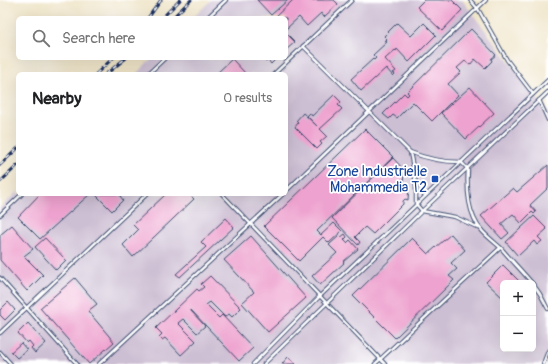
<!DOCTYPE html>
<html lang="en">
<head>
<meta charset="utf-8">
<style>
  body { margin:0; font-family:Pangolin,sans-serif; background:#f6f6f6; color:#202124 }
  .controls { position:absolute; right:12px; bottom:12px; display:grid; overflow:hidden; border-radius:6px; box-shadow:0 4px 16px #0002 }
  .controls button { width:36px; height:36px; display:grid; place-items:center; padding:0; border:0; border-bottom:1px solid #e0e0e0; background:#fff; color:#202124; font:20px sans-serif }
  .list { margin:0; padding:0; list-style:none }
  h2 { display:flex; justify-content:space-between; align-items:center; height:52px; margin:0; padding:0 16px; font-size:17px }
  h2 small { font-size:13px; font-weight:400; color:#757577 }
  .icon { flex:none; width:22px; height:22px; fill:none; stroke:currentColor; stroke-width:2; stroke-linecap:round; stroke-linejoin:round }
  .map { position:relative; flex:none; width:548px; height:364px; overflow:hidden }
  .search { position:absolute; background:#fff; box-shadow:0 4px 16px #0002; left:16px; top:16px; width:272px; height:44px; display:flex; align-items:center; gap:10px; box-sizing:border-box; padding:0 14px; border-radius:6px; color:#757577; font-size:15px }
  .panel { position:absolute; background:#fff; box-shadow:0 4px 16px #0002; left:16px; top:72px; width:272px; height:124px; border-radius:6px }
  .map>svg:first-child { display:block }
</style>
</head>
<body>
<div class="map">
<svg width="548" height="364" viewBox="0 0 548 364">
  <rect width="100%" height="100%" fill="#fff"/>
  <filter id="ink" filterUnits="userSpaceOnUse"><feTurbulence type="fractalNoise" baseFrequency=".025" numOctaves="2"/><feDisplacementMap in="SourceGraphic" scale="8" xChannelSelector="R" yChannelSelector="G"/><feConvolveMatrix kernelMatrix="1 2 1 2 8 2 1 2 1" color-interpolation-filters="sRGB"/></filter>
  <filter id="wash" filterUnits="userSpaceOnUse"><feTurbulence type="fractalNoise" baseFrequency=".012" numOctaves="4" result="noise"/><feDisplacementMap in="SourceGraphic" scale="16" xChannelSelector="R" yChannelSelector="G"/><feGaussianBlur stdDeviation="0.9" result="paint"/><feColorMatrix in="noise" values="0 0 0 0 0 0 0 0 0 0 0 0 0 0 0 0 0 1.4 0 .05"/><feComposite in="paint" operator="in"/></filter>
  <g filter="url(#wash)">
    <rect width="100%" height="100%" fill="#efe4c7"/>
    <path fill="#ccbed3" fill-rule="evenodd" d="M211,0h251l86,112v252h-546l-2,-2v-154l18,-17v3h268v-120h-150l16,-16h134v-40h-93zM503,283h30v66h-30z"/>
    <g id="blocks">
      <g fill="#eea2cf">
        <polygon points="257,0 288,0 271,15"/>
        <polygon points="293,0 334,0 338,4 324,17 321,13 307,26 299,17 286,29 286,18 274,18"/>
        <polygon points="424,0 452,0 462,10 442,31 417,7"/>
        <polygon points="397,23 411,36 424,23 436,35 409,62 397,49 396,51 395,50 385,59 396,71 393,73 395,74 393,76 386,68 361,91 351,79 373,59 374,60 376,58 373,55 387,42 385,41 387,39 384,36"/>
        <polygon points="471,29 496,55 491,59 492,61 485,68 475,59 470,65 465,61 457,68 461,72 448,84 458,95 432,121 413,102 397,118 393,115 389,119 383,114 404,93 407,96 409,94 407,92"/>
        <polygon points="286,33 295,42 286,50"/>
        <polygon points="262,58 277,58 271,64 268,60 266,62"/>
        <polygon points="232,59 246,74 216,74"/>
        <polygon points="470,87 494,113 466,139 441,113"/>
        <polygon points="334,95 341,102 338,105 342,109 320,129 327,136 320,142 322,144 317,149 295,127 298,123 296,121 303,113 317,126 307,116 310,113 312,116"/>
        <polygon points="365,129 393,157 317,231 321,235 334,223 342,231 329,243 323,237 299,261 264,226"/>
        <polygon points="393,158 404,170 403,186 409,186 408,200 405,199 403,201 403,204 373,234 365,227 355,237 360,242 358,245 332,218"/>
        <polygon points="548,165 548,188 530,205 536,212 534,214 532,212 521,223 513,214 501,224 509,233 502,239 481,216 513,188 517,192"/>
        <polygon points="40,194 90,194 40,239 18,217"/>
        <polygon points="95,194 122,194 120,196 123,200 112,211"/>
        <polygon points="166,194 189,194 194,199 133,257 123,245 138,230 133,225"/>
        <polygon points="534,216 547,229 538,237 542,241 537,245 534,241 518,256 506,242"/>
        <polygon points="226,218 234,227 180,277 176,274 206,247 201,242"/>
        <polygon points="12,225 33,249 24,256 43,275 27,291 0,260 0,235"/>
        <polygon points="345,234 347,237 344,240 347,243 350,240 358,249 343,262 344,263 320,285 312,276 337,253 329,245 339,236 340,238"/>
        <polygon points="451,234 465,250 451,263 457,269 449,276 454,280 395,338 353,296 412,238 428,254"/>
        <polygon points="251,236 306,298 268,332 242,303 254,292 224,260"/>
        <polygon points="45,238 66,260 56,270 35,247"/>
        <polygon points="503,265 521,283 503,283 503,298 486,282"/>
        <polygon points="210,276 241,308 232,317 229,314 225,317 210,302 206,305 219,318 222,315 253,348 239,361 191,310 191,311 205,326 197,333 183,319 178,323 196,341 181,355 165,338 162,340 159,337 162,334 156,328 197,289 199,291 204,287 201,284"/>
        <polygon points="75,278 97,304 88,311 114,342 89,364 40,308"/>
        <polygon points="8,302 15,310 5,320 0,315 0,310"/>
        <polygon points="28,323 46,343 35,353 31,348 33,346 29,341 27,343 18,333"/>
        <polygon points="21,343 27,350 17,358 11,352"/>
        <polygon points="288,357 296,364 282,364"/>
      </g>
    </g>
  </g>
  <g filter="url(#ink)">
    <use href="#blocks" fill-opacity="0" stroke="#3b4a6e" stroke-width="1"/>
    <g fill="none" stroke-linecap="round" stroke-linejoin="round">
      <g stroke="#3b4a6e" stroke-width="4.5">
        <g id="lane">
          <polyline points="470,0 478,9 507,60 533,94"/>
          <polyline points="207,18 226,0"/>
          <path d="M303,46l107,106c17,7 33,10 51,10l7,7c-1,16 -1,34 6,49 5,13 17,21 27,30 10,12 21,23 31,35"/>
          <polyline points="148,74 165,58"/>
          <polyline points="274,74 352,0"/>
          <polyline points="539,100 548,120"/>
          <polyline points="410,152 416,183 416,204 422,211 455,217 479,228"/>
          <polyline points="286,191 486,0"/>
          <polyline points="222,194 385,364"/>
          <polyline points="0,215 22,194"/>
          <polyline points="0,278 77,364"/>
          <polyline points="533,284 540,294 548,309"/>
          <polyline points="0,333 147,194"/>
          <polyline points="0,352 11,364"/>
          <polyline points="99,364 283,194"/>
          <polyline points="253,364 320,296 548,80"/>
          <polyline points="264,364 422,211 548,92"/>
          <polyline points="375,364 500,248"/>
          <polyline points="543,364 548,351"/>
        </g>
      </g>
      <use href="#lane" stroke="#fff" stroke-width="2.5"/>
      <g stroke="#1b2f5e" stroke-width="3">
        <g id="rail">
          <polyline points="148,18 161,0"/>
          <polyline points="162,18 180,0"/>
          <polyline points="172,18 191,0"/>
          <polyline points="96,74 113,58"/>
          <polyline points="106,74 126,58"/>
          <polyline points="0,165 18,148"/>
          <polyline points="0,182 18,165"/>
        </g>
      </g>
      <use href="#rail" stroke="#fff" stroke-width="1.5" stroke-dasharray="4.5" stroke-linecap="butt"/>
    </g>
  </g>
  <rect fill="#1a4fb4" stroke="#fff" stroke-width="1.5" x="431" y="175" width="8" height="8" rx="2"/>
  <g text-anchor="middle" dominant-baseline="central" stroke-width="3.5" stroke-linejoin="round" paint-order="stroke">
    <g font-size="14" fill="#164399" stroke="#fff" text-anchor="end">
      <text x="427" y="171">Zone Industrielle<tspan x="427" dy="16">Mohammedia T2</tspan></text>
    </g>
  </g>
</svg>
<div class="controls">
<button>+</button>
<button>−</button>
</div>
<div class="search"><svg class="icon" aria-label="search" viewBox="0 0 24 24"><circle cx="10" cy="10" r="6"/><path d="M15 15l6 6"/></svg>Search here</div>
<section class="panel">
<h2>Nearby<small>0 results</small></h2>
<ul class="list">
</ul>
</section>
</div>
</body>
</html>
